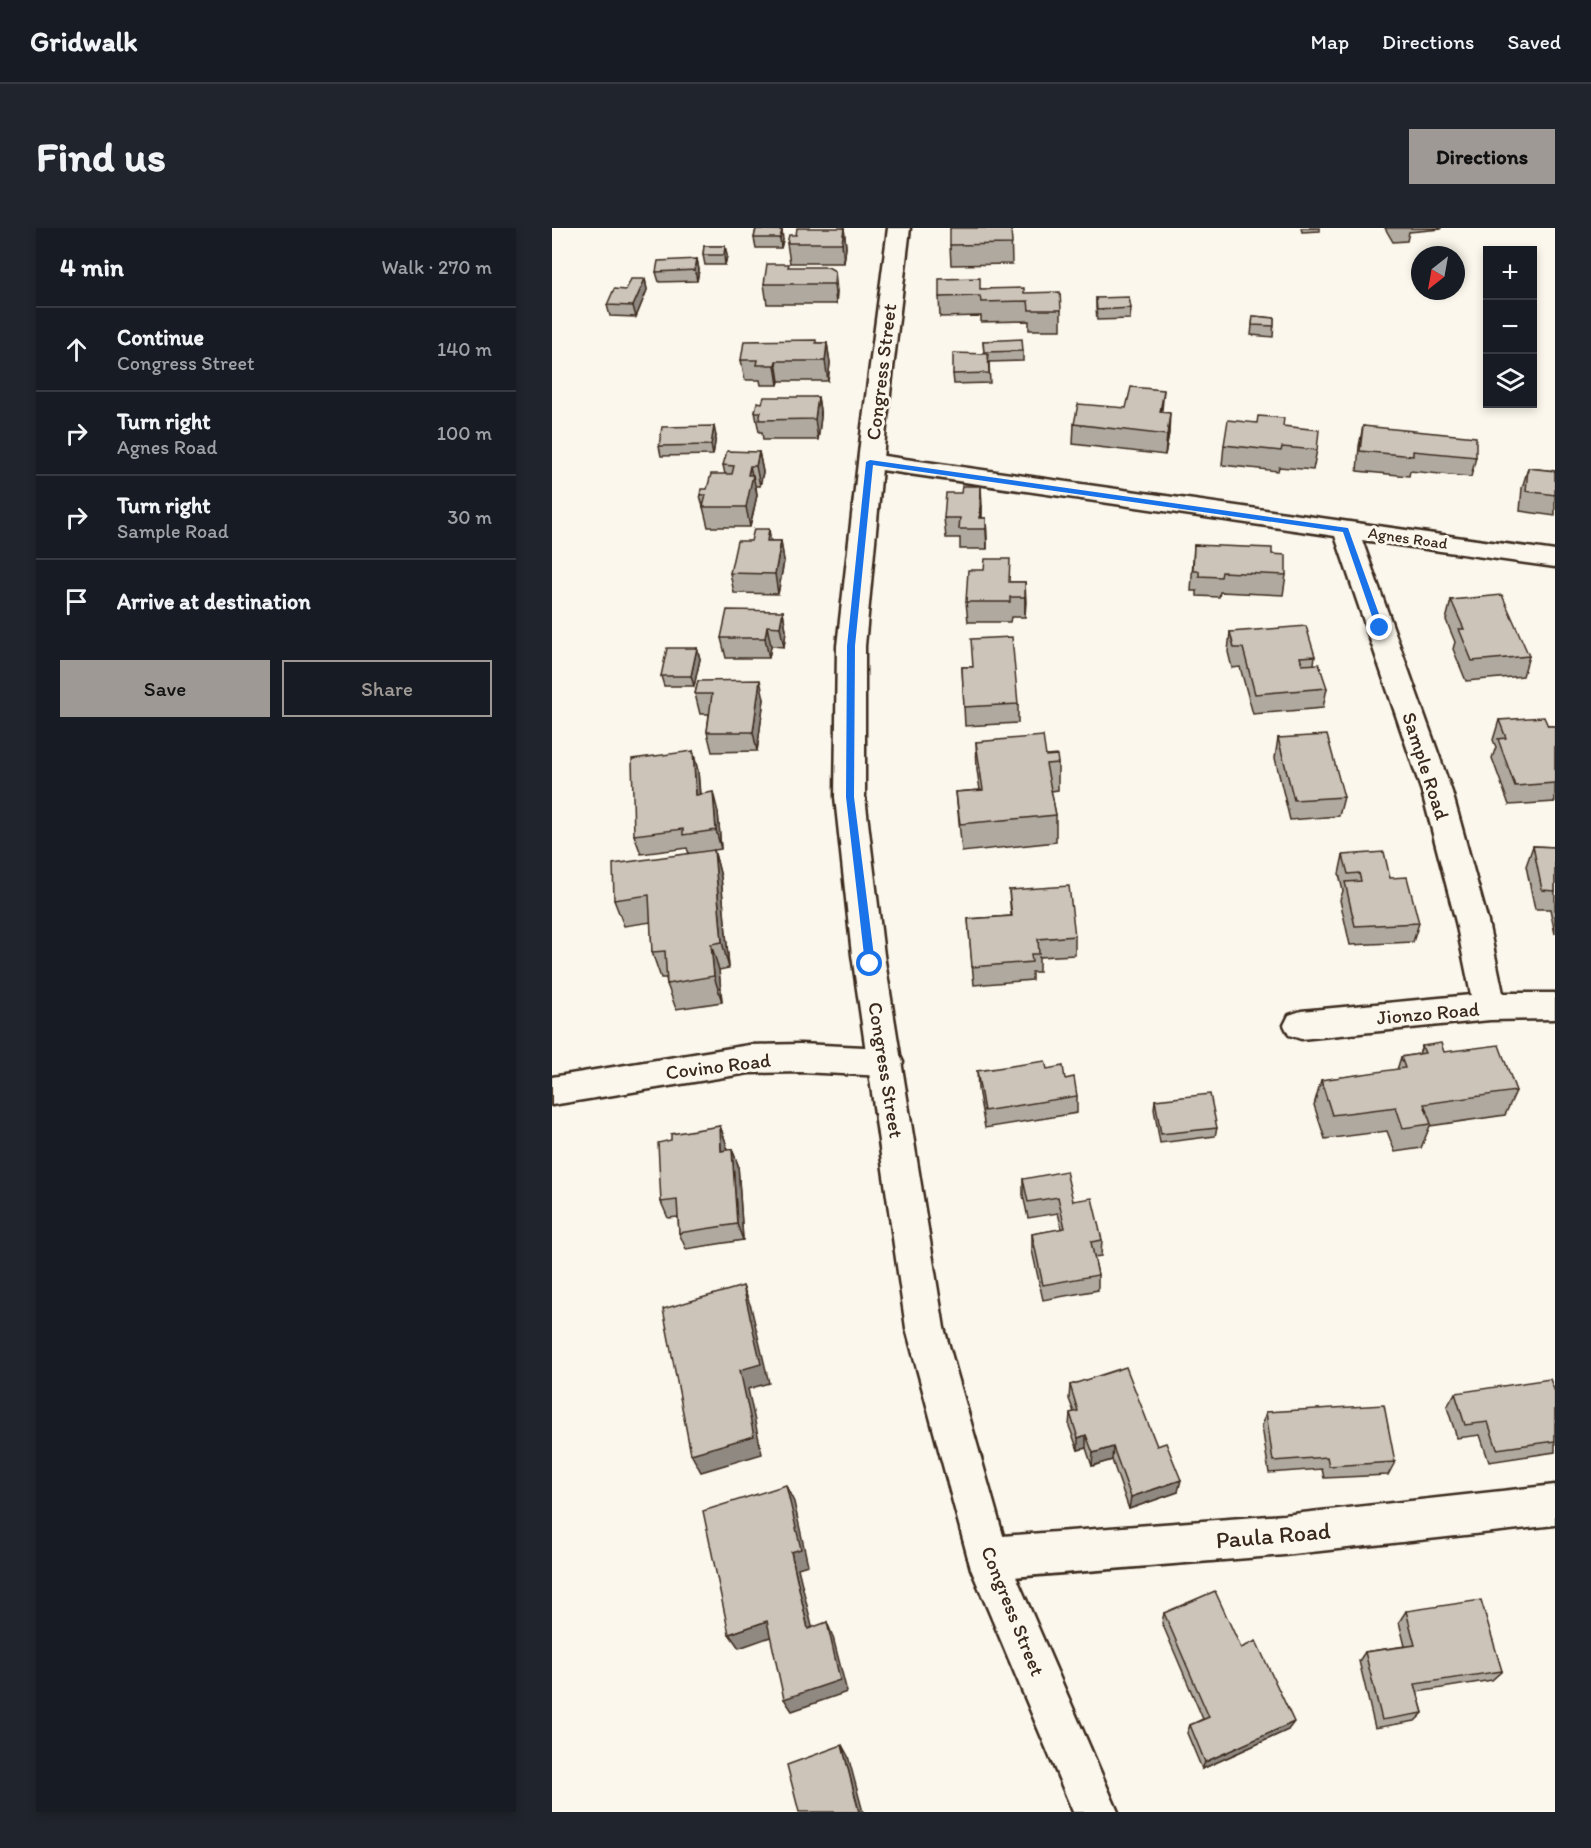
<!DOCTYPE html>
<html lang="en">
<head>
<meta charset="utf-8">
<style>
  body { margin:0; font-family:Itim,sans-serif; background:#20242c; color:#f1f3f6 }
  .controls { position:absolute; right:18px; top:18px; display:grid; overflow:hidden; border-radius:0px; box-shadow:0 3px 9px #0003 }
  .controls button { width:54px; height:54px; display:grid; place-items:center; padding:0; border:0; border-bottom:2px solid #363941; background:#171b24; color:#f1f3f6; font:30px sans-serif }
  .compass { position:absolute; left:859px; top:18px; width:54px; height:54px; border-radius:50%; background:#171b24; box-shadow:0 3px 9px #0003; rotate:211deg }
  .stop { position:absolute; width:18px; height:18px; margin:-14px; border:4px solid #1a73e8; border-radius:50%; background:#fff }
  .stop.end { background:#1a73e8; border-color:#fff; box-shadow:0 2px 6px #0008 }
  .list { margin:0; padding:0; list-style:none }
  h2 { display:flex; justify-content:space-between; align-items:center; height:78px; margin:0; padding:0 24px; font-size:26px }
  h2 small { font-size:20px; font-weight:400; color:#9ea1a6 }
  .list li { display:grid; grid-template-columns:39px 1fr auto; gap:18px; align-items:center; box-sizing:border-box; height:84px; padding:0 24px; border-top:2px solid #363941 }
  .list b { display:block; font-size:22px; white-space:nowrap }
  .list p { margin:0; font-size:20px; white-space:nowrap; color:#9ea1a6 }
  .list em { font-size:20px; font-style:normal; color:#9ea1a6 }
  .actions { display:flex; gap:12px; padding:18px 24px }
  .actions a { flex:1; padding:14px 0; border:2px solid #9f9995; border-radius:0px; text-align:center; font-size:21px; color:#9f9995 }
  .actions .main { background:#9f9995; color:#111 }
  .icon { flex:none; width:33px; height:33px; fill:none; stroke:currentColor; stroke-width:2; stroke-linecap:round; stroke-linejoin:round }
  .map { position:relative; flex:none; width:1003px; height:1584px; overflow:hidden; border-radius:0px }
  header { display:flex; align-items:center; gap:36px; box-sizing:border-box; height:84px; padding:0 30px; background:#171b24; border-bottom:2px solid #363941 }
  header strong { font-size:28px }
  nav { display:flex; gap:33px; margin-inline-start:auto; font-size:21px }
  .intro { display:flex; align-items:center; justify-content:space-between; box-sizing:border-box; height:144px; padding:0 36px }
  h1 { margin:0; font-size:42px }
  .button { padding:15px 27px; border-radius:0px; background:#9f9995; color:#111; font-size:21px; font-weight:700 }
  main { display:flex; gap:36px; padding:0 36px }
  aside { flex:1; background:#171b24; border-radius:0px; box-shadow:0 3px 9px #0003 }
  .map>svg:first-child { display:block }
</style>
</head>
<body>
<header>
<strong>Gridwalk</strong>
<nav><a>Map</a><a>Directions</a><a>Saved</a></nav>
</header>
<div class="intro"><h1>Find us</h1><a class="button">Directions</a></div>
<main>
<aside>
<h2>4 min<small>Walk · 270 m</small></h2>
<ul class="list">
<li><svg class="icon" aria-label="ahead" viewBox="0 0 24 24"><path d="M12 20V5M6 11l6-6 6 6"/></svg><div><b>Continue</b><p>Congress Street</p></div><em>140 m</em></li>
<li><svg class="icon" aria-label="right" viewBox="0 0 24 24"><path d="M7 20v-9h11M14 6l5 5-5 5"/></svg><div><b>Turn right</b><p>Agnes Road</p></div><em>100 m</em></li>
<li><svg class="icon" aria-label="right" viewBox="0 0 24 24"><path d="M7 20v-9h11M14 6l5 5-5 5"/></svg><div><b>Turn right</b><p>Sample Road</p></div><em>30 m</em></li>
<li><svg class="icon" aria-label="arrive" viewBox="0 0 24 24"><path d="M6 21V4h12l-3 4 3 4H6"/></svg><div><b>Arrive at destination</b></div></li>
</ul>
<div class="actions"><a class="main">Save</a><a>Share</a></div>
</aside>
<div class="map">
<svg width="1003" height="1584" viewBox="0 0 1003 1584">
  <rect width="100%" height="100%" fill="#fbf7ec"/>
  <filter id="ink" filterUnits="userSpaceOnUse"><feTurbulence type="fractalNoise" baseFrequency=".0167" numOctaves="2"/><feDisplacementMap in="SourceGraphic" scale="12" xChannelSelector="R" yChannelSelector="G"/><feConvolveMatrix kernelMatrix="1 2 1 2 8 2 1 2 1" color-interpolation-filters="sRGB"/></filter>
  <g filter="url(#ink)">
    <g fill="none" stroke-linecap="round" stroke-linejoin="round">
      <g stroke="#3b2a1e" stroke-width="5">
        <g id="minor">
          <polygon points="318,226 1003,323 1003,339 810,312 900,564 936,694 951,765 1003,765 1003,791 938,792 749,811 737,807 732,797 737,787 749,783 919,767 904,694 870,564 783,308 309,239 306,234 309,229"/>
          <polygon points="248,816 334,820 346,824 351,834 346,844 334,848 248,844 197,845 0,877 0,849 197,817"/>
          <polygon points="1003,1257 1003,1297 732,1327 437,1351 422,1345 416,1330 422,1315 437,1309 732,1287"/>
        </g>
      </g>
      <g stroke="#3b2a1e" stroke-width="5">
        <polygon id="major" points="336,0 358,0 334,199 313,418 313,569 332,727 392,1100 460,1339 566,1584 521,1584 419,1341 354,1100 300,727 283,569 285,418 310,199"/>
      </g>
      <use href="#minor" fill="#fbf7ec" fill-rule="evenodd"/>
      <use href="#major" fill="#fbf7ec" fill-rule="evenodd"/>
    </g>
    <g fill="#afa99f" stroke="#3b2a1e" stroke-width="1.5">
      <polygon points="292,0 294,19 292,35 238,35 235,15 244,7"/>
      <polygon points="459,0 460,36 399,37 398,17"/>
      <polygon points="749,0 768,0 768,3 750,4"/>
      <polygon points="833,0 889,0 889,1 857,4 855,13 841,14"/>
      <polygon points="204,1 231,12 229,20 204,20 202,10"/>
      <polygon points="152,18 173,18 175,28 173,37 153,37 151,27"/>
      <polygon points="145,31 147,42 145,53 107,54 104,44"/>
      <polygon points="276,39 285,63 284,76 215,76 212,56"/>
      <polygon points="93,51 95,62 84,89 58,88 55,77 74,62"/>
      <polygon points="428,61 472,65 509,82 509,102 477,102 477,93 429,94 429,88 388,89 387,69"/>
      <polygon points="544,70 579,80 578,91 545,92 544,80"/>
      <polygon points="701,88 722,90 721,109 699,107"/>
      <polygon points="431,113 471,123 471,133 437,134 438,155 402,156 401,146 432,126"/>
      <polygon points="265,115 275,115 278,135 276,153 227,153 226,157 209,157 208,152 193,152 189,132"/>
      <polygon points="266,169 269,189 266,212 211,212 210,204 207,204 203,184 210,175"/>
      <polygon points="610,184 617,205 613,227 521,216 522,196"/>
      <polygon points="731,198 765,222 761,242 727,239 726,243 670,237 672,217"/>
      <polygon points="811,198 924,229 919,249 858,243 857,248 805,243 807,218"/>
      <polygon points="164,208 161,227 109,228 107,218"/>
      <polygon points="207,224 211,244 208,258 204,258 205,267 198,299 156,299 148,267 173,246 171,237"/>
      <polygon points="976,240 1003,243 1003,288 968,283 970,260"/>
      <polygon points="430,278 430,290 434,290 435,321 408,321 408,310 394,310 392,290"/>
      <polygon points="219,313 229,313 232,333 226,366 182,365 178,345"/>
      <polygon points="642,317 720,326 734,347 731,367 668,364 667,369 645,368 645,363 639,363"/>
      <polygon points="458,354 473,354 473,389 459,389 458,394 416,394 414,374"/>
      <polygon points="899,372 977,428 971,448 914,453 901,421 903,414 894,392"/>
      <polygon points="231,383 234,403 232,419 219,418 217,430 174,430 169,410"/>
      <polygon points="678,404 763,428 762,436 775,460 771,480 701,486 688,439 680,440 676,424"/>
      <polygon points="145,420 148,431 142,458 112,458 109,448"/>
      <polygon points="410,439 420,439 466,476 466,495 413,498"/>
      <polygon points="146,453 212,471 205,523 160,524 155,504 157,486 148,486 143,466"/>
      <polygon points="947,492 996,498 1003,498 1003,574 957,577 940,530 944,519 941,512"/>
      <polygon points="726,510 792,569 787,588 738,592 723,530"/>
      <polygon points="424,514 494,528 506,535 506,562 499,563 504,587 504,614 410,624 404,564 428,562 425,542"/>
      <polygon points="141,523 146,543 148,566 166,584 169,621 162,622 169,649 177,740 167,742 170,774 124,781 115,756 114,750 109,750 100,724 99,694 72,698 62,672 137,626 135,620 89,626 82,607"/>
      <polygon points="981,618 1003,619 1003,706 998,681 983,681 974,638"/>
      <polygon points="791,627 838,650 867,695 861,714 798,717 788,672 791,663 787,646"/>
      <polygon points="457,662 523,708 523,727 487,729 487,744 480,744 480,752 422,757 416,691 459,688"/>
      <polygon points="870,818 892,824 964,863 953,887 878,898 869,920 843,924 835,903 773,911 762,877 769,852 845,842 849,829 867,826"/>
      <polygon points="495,841 513,851 525,868 525,885 433,900 426,861 425,843"/>
      <polygon points="603,872 665,900 663,908 608,915 602,881"/>
      <polygon points="168,898 174,915 174,922 180,921 186,937 191,1012 134,1021 127,1005 126,989 116,990 109,974 119,912"/>
      <polygon points="471,951 521,973 550,1012 549,1028 542,1029 546,1047 546,1062 491,1072 480,1022 480,1006 510,1001 506,985 476,990 471,967"/>
      <polygon points="518,1157 605,1218 626,1264 577,1281 560,1232 540,1238 534,1220 526,1222 517,1198 518,1185 522,1184 517,1171"/>
      <polygon points="1003,1164 1003,1224 937,1234 928,1207 905,1210 895,1179 903,1165"/>
      <polygon points="714,1184 843,1234 836,1247 772,1250 770,1241 717,1245 710,1198"/>
      <polygon points="854,1383 950,1443 940,1452 865,1464 871,1485 863,1493 823,1500 807,1433 813,1424 853,1418 847,1394"/>
      <polygon points="612,1385 689,1420 736,1502 650,1541 635,1505 638,1497 651,1491 610,1395"/>
    </g>
    <g fill="#8f8982" stroke="#3b2a1e" stroke-width="1.5">
      <polygon points="292,0 294,19 292,35 290,15"/>
      <polygon points="230,2 231,12 229,20 228,10"/>
      <polygon points="173,18 175,28 173,37 172,27"/>
      <polygon points="145,31 147,42 145,53 143,42"/>
      <polygon points="283,43 285,63 284,76 282,56"/>
      <polygon points="93,51 95,62 84,89 81,78"/>
      <polygon points="275,115 278,135 276,153 273,133"/>
      <polygon points="224,133 227,153 226,157 223,137"/>
      <polygon points="612,162 610,182 606,204 608,184"/>
      <polygon points="266,169 269,189 266,212 263,191"/>
      <polygon points="618,185 617,205 613,227 615,207"/>
      <polygon points="162,198 164,208 161,227 159,217"/>
      <polygon points="207,224 211,244 208,258 204,238"/>
      <polygon points="198,238 201,251 201,247 205,267 198,299 194,279 196,247"/>
      <polygon points="429,258 430,278 429,301 428,290"/>
      <polygon points="434,290 435,310 435,321 434,301"/>
      <polygon points="217,301 220,321 215,313"/>
      <polygon points="229,313 232,333 226,366 223,346"/>
      <polygon points="473,354 474,374 473,389"/>
      <polygon points="231,383 234,403 232,419 228,399"/>
      <polygon points="215,398 219,418 217,430 213,410"/>
      <polygon points="145,420 148,431 142,458 139,448"/>
      <polygon points="208,452 212,471 205,523 201,504"/>
      <polygon points="141,523 146,543 149,586 144,567"/>
      <polygon points="161,564 166,584 169,621 164,602"/>
      <polygon points="162,622 169,649 177,740 170,714"/>
      <polygon points="159,716 167,742 170,774 162,748"/>
      <polygon points="168,898 174,915 175,939 169,923"/>
      <polygon points="180,921 186,937 191,1012 185,996"/>
      <polygon points="191,1058 199,1079 217,1155 196,1161 210,1226 149,1244 139,1226 188,1142"/>
      <polygon points="534,1207 534,1220 526,1222 526,1210"/>
      <polygon points="561,1219 560,1232 540,1238 541,1225"/>
      <polygon points="629,1252 626,1264 577,1281 579,1269"/>
      <polygon points="234,1257 242,1274 256,1337 246,1340 264,1415 256,1401 239,1324"/>
      <polygon points="215,1393 224,1407 187,1420 177,1406"/>
      <polygon points="275,1394 281,1409 295,1464 240,1483 232,1471"/>
      <polygon points="742,1494 736,1502 650,1541 653,1534"/>
      <polygon points="290,1517 296,1528 311,1584 307,1584"/>
    </g>
    <g fill="#ccc4b9" stroke="#3b2a1e" stroke-width="1.5">
      <polygon points="245,0 292,0 290,15 235,15 237,7 244,7"/>
      <polygon points="398,0 459,0 460,16 398,17"/>
      <polygon points="204,1 230,2 228,10 202,10"/>
      <polygon points="152,18 173,18 172,27 151,27"/>
      <polygon points="145,31 143,42 104,44 106,33"/>
      <polygon points="215,36 237,36 236,39 276,39 283,43 282,56 212,56"/>
      <polygon points="428,50 428,61 472,60 472,65 508,64 509,82 477,82 476,73 429,74 428,68 387,69 387,51"/>
      <polygon points="79,51 93,51 81,78 55,77 62,61 74,62"/>
      <polygon points="577,69 579,80 545,82 544,70"/>
      <polygon points="701,88 722,90 722,98 700,97"/>
      <polygon points="470,111 471,123 432,124 431,113"/>
      <polygon points="264,112 264,115 275,115 273,133 224,133 223,137 205,137 206,132 189,132 192,113"/>
      <polygon points="401,125 436,126 437,145 401,146"/>
      <polygon points="579,159 612,162 608,184 618,185 615,207 522,196 526,176 574,180"/>
      <polygon points="212,169 266,169 263,191 207,192 209,184 203,184 205,174 210,175"/>
      <polygon points="706,188 732,190 731,198 767,202 765,222 730,219 729,223 672,217 676,192 705,195"/>
      <polygon points="162,198 159,217 107,218 110,199"/>
      <polygon points="811,198 924,209 924,229 861,223 861,228 808,223"/>
      <polygon points="175,223 207,224 204,238 198,238 196,247 201,247 194,279 151,279 154,267 148,267 149,261 155,261 159,246 180,246 182,238 171,237"/>
      <polygon points="976,240 1003,243 1003,267 974,263"/>
      <polygon points="410,258 429,258 428,290 434,290 434,301 407,301 408,290 392,290 394,265 409,265"/>
      <polygon points="202,301 217,301 215,313 229,313 223,346 178,345 185,313 199,313"/>
      <polygon points="642,317 720,320 720,326 734,327 734,347 670,344 669,349 647,348 647,343 641,343"/>
      <polygon points="433,331 458,331 457,354 473,354 473,369 458,369 458,374 414,374 416,342 432,342"/>
      <polygon points="950,367 977,428 920,433 907,401 912,401 899,372"/>
      <polygon points="175,382 231,383 228,399 215,398 213,410 169,410"/>
      <polygon points="754,398 763,428 748,429 750,437 767,436 775,460 703,466 691,420 682,420 678,404"/>
      <polygon points="460,409 466,476 412,479 410,439 421,439 419,411"/>
      <polygon points="115,420 145,420 139,448 109,448"/>
      <polygon points="208,452 201,504 155,504 160,466 143,466 146,453"/>
      <polygon points="992,489 996,498 1003,498 1003,555 963,558 946,511 954,510 947,492"/>
      <polygon points="775,507 792,569 742,572 726,510"/>
      <polygon points="491,508 494,528 505,527 506,535 494,536 504,587 408,596 404,564 431,562 424,514"/>
      <polygon points="141,523 144,567 161,564 164,602 131,607 131,601 82,607 80,531"/>
      <polygon points="981,618 1003,619 1003,663 990,662"/>
      <polygon points="162,622 170,714 159,716 162,748 115,756 113,723 100,724 97,667 62,672 61,636"/>
      <polygon points="832,624 838,650 855,649 867,695 803,698 793,654 809,653 807,645 796,646 791,627"/>
      <polygon points="517,658 523,708 486,711 487,726 479,726 480,734 420,739 416,691 460,688 457,662"/>
      <polygon points="889,815 892,824 947,817 964,863 872,876 879,896 851,900 844,879 780,887 769,852 853,840 849,829 873,825 870,818"/>
      <polygon points="493,833 495,841 511,838 513,851 522,849 525,868 432,883 425,843"/>
      <polygon points="658,866 665,900 609,906 603,872"/>
      <polygon points="168,898 169,923 180,921 185,996 127,1005 125,972 109,974 106,915 119,912 119,906"/>
      <polygon points="514,943 521,973 540,970 550,1012 539,1014 546,1047 491,1057 480,1006 513,1000 506,969 476,974 471,951"/>
      <polygon points="191,1058 209,1136 188,1142 202,1208 139,1226 111,1081"/>
      <polygon points="574,1139 605,1218 614,1215 629,1252 579,1269 561,1219 541,1225 534,1207 526,1210 518,1185 526,1183 518,1157"/>
      <polygon points="998,1151 1003,1164 1003,1213 945,1221 936,1194 913,1197 903,1165"/>
      <polygon points="832,1177 843,1234 777,1238 775,1229 721,1233 714,1184"/>
      <polygon points="234,1257 249,1321 239,1324 256,1401 275,1394 288,1452 232,1471 215,1393 177,1406 151,1283"/>
      <polygon points="663,1363 689,1420 704,1413 742,1494 653,1534 638,1497 657,1489 612,1385"/>
      <polygon points="929,1372 950,1443 863,1456 871,1485 830,1492 813,1424 863,1417 854,1383"/>
      <polygon points="290,1517 307,1584 247,1584 235,1537"/>
    </g>
  </g>
  <polygon fill="#1a73e8" points="318,232 796,300 832,400 828,403 824,400 791,304 321,237 303,418 302,569 323,736 318,740 313,736 294,569 295,418 314,234"/>
  <g text-anchor="middle" dominant-baseline="central" stroke-width="6" stroke-linejoin="round" paint-order="stroke">
    <g font-size="16" fill="#3b2a1e" stroke="#fbf7ec">
      <text transform="translate(856 310) rotate(8)">Agnes Road</text>
    </g>
    <g font-size="20" fill="#3b2a1e" stroke="#fbf7ec">
      <text transform="translate(329 144) rotate(-83)">Congress Street</text>
      <text transform="translate(874 538) rotate(72)">Sample Road</text>
      <text transform="translate(876 785) rotate(-5)">Jionzo Road</text>
      <text transform="translate(166 838) rotate(-7)">Covino Road</text>
      <text transform="translate(334 842) rotate(81)">Congress Street</text>
      <text transform="translate(461 1383) rotate(68)">Congress Street</text>
    </g>
    <g font-size="24" fill="#3b2a1e" stroke="#fbf7ec">
      <text transform="translate(721 1307) rotate(-5)">Paula Road</text>
    </g>
  </g>
</svg>
<div class="controls">
<button>+</button>
<button>−</button>
<button><svg class="icon" aria-label="layers" viewBox="0 0 24 24"><path d="M12 4l9 5-9 5-9-5zM3 14l9 5 9-5"/></svg></button>
</div>
<svg class="compass" viewBox="-18 -18 36 36"><path d="M0-13l5 13h-10z" fill="#e53935"/><path d="M0 13l5-13h-10z" fill="#9ea1a6"/></svg>
<div class="stop" style="left:318px;top:736px"></div>
<div class="stop end" style="left:828px;top:400px"></div>
</div>
</main>
</body>
</html>
